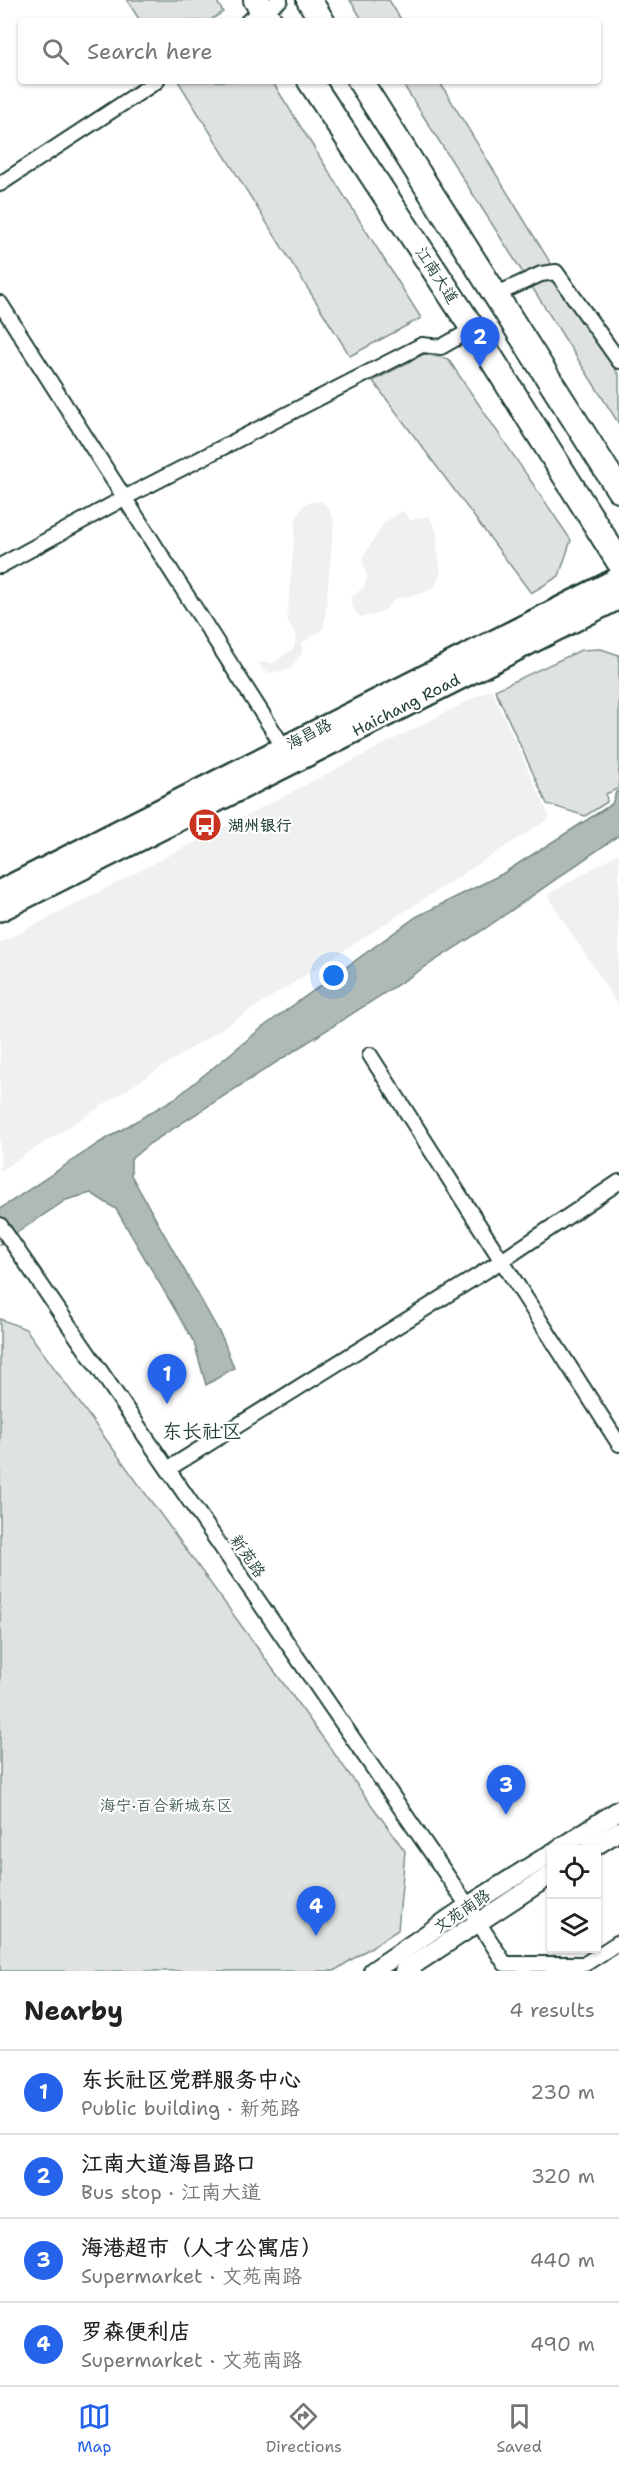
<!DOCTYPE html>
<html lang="en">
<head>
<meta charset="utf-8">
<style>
  body { margin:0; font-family:"Shantell Sans","LXGW WenKai TC",sans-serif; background:#f6f6f6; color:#222 }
  .controls { position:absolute; right:18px; bottom:18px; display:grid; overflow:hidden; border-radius:6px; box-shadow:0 2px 4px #0004 }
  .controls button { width:54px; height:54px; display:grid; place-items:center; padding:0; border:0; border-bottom:2px solid #e0e0e0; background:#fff; color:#222; font:30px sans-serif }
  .you { position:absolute; left:334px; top:976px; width:21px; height:21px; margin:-15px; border:4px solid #fff; border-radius:50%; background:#1a73e8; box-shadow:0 0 0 9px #1a73e833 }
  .badge { display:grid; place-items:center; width:39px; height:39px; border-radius:50%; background:#2563eb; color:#fff; font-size:20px; font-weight:700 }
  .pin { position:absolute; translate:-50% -50px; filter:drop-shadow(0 2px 3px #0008) }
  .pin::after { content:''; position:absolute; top:32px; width:21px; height:18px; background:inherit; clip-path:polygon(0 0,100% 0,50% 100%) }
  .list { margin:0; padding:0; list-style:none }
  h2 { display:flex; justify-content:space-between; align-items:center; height:78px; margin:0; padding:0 24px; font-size:26px }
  h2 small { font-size:20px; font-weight:400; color:#767676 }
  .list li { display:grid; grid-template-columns:39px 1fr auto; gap:18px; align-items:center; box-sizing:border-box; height:84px; padding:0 24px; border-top:2px solid #e0e0e0 }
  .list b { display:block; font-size:22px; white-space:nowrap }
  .list p { margin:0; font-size:20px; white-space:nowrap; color:#767676 }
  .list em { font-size:20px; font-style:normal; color:#767676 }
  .icon { flex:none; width:33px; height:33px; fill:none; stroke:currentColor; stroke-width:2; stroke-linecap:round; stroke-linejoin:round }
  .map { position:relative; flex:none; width:619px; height:1971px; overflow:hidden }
  .search { position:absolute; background:#fff; box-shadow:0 2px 4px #0004; left:18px; right:18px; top:18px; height:66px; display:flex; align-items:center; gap:15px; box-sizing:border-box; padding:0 21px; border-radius:6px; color:#767676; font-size:22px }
  .sheet { height:414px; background:#fff }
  nav { display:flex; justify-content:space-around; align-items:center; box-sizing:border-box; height:84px; border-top:2px solid #e0e0e0; background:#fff; font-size:16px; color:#767676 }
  nav a { display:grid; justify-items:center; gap:3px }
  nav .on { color:#2563eb }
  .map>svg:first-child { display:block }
</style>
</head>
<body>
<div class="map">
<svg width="619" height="1971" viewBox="0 0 619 1971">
  <rect width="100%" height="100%" fill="#fff"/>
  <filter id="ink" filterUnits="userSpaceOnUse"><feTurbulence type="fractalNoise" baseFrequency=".0167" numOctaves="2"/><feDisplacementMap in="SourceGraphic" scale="12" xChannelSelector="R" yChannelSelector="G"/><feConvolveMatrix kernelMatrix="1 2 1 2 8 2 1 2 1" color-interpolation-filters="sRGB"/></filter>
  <g filter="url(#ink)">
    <g fill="#eef1f0">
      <polygon points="320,501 328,508 334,520 324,628 302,643 302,653 290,669 271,673 262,670 259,662 274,663 294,648 296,635 287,620 296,518 306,503"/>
      <polygon points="402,511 411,520 429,516 437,532 437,547 441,570 436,585 424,593 395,599 386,609 374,615 360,617 353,608 350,598 364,587 367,577 362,558 385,522"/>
      <polygon points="491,689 550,818 0,1171 0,943"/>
      <polygon points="619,853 619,1007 547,895"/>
    </g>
    <g fill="#dee3e2" stroke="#7e908b" stroke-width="1.5">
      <polygon points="127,0 216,0 223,12 209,21 140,21"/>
      <polygon points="350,0 389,0 402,21 363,21"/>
      <polygon points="178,81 272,81 421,318 350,356"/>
      <polygon points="401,81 439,81 619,375 619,424"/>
      <polygon points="424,354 448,359 571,540 559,576 531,593 373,381"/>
      <polygon points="601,649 619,655 619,788 606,794 607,802 585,816 547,804 495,690 581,650"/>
      <polygon points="0,1319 26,1329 405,1851 398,1930 334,1971 0,1971"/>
    </g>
    <polygon fill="#afbab7" stroke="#758883" stroke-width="1.5" points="619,791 619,835 486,928 149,1144 131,1159 131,1175 223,1339 234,1368 206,1385 194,1342 116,1209 91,1193 66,1200 0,1244 0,1209 99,1143 177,1097 263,1027 416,917 502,874 612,804 616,792"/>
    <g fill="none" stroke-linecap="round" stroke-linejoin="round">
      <g stroke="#1f3d34" stroke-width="18">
        <g id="street">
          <polyline points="248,21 280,0"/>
          <polyline points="0,184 157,81"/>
          <polyline points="495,295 541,274 556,272 619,361"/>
          <polyline points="0,303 288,754"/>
          <polyline points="0,566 126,497 422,345 441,347 473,329"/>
          <polyline points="370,1055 619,1444"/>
          <polyline points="0,1225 468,1906 505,1964 585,1964 619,1942"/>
          <polyline points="168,1469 503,1260 619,1182"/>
        </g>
      </g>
      <g stroke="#1f3d34" stroke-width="22">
        <g id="secondary">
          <polyline points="557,1850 619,1810"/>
          <polyline points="589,1850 619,1831"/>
          <polyline points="373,1971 468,1906 552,1853"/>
          <polyline points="404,1971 552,1874"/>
        </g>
      </g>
      <g stroke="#1f3d34" stroke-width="26">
        <g id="primary">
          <polyline points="0,891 619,578"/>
          <polyline points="0,910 619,598"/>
        </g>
      </g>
      <g stroke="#1f3d34" stroke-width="28">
        <g id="highway">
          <polyline points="256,0 270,21"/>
          <polyline points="309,0 322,21"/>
          <polyline points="310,81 473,329 619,562"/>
          <polyline points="360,81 619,490"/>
        </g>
      </g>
      <use href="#street" stroke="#fff" stroke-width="14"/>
      <use href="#secondary" stroke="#fff" stroke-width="18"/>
      <use href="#primary" stroke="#fff" stroke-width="21"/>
      <use href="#highway" stroke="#fff" stroke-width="24"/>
    </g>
  </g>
  <defs>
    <g id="bus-disc" transform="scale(1.725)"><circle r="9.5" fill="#c8321e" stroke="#fff"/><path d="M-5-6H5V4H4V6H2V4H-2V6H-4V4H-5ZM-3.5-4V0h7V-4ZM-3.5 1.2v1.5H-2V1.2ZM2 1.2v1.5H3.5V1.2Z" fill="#fff"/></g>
  </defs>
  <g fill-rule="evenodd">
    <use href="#bus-disc" x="205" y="825"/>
  </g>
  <g text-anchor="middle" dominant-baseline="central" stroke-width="4.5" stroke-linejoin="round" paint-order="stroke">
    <g font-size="16" fill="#1f3d34" stroke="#fff">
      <text transform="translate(437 275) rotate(57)">江南大道</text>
      <text transform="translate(406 705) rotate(-27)">Haichang Road</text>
      <text transform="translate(309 734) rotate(-27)">海昌路</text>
      <text transform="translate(248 1556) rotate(55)">新苑路</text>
      <text transform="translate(462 1911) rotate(-34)">文苑南路</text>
    </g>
    <g font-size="16" font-weight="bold" fill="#1f3d34" stroke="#fff" text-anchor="start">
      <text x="228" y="825">湖州银行</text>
    </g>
    <g font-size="16" fill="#455e57" stroke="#fff">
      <text x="166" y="1805">海宁·百合新城东区</text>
    </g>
    <g font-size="20" fill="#1f3d34" stroke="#fff">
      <text x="202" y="1431">东长社区</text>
    </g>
  </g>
</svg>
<div class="controls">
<button><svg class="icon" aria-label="locate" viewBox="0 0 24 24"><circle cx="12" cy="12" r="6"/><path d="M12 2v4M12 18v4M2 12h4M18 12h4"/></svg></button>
<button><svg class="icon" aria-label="layers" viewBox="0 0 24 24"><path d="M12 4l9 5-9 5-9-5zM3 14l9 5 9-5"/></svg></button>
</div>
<div class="you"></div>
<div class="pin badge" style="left:167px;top:1404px">1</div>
<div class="pin badge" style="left:480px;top:367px">2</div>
<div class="pin badge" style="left:506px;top:1815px">3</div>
<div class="pin badge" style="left:316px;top:1936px">4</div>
<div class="search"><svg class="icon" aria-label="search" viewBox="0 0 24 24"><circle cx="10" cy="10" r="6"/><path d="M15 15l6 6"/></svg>Search here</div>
</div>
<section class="sheet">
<h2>Nearby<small>4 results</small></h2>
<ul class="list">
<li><span class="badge">1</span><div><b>东长社区党群服务中心</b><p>Public building · 新苑路</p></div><em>230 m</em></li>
<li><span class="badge">2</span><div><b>江南大道海昌路口</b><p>Bus stop · 江南大道</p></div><em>320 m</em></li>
<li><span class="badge">3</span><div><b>海港超市（人才公寓店）</b><p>Supermarket · 文苑南路</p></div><em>440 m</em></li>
<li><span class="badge">4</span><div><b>罗森便利店</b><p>Supermarket · 文苑南路</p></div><em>490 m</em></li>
</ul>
</section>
<nav>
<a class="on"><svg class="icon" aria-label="map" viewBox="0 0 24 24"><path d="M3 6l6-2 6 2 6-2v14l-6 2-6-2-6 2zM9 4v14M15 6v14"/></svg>Map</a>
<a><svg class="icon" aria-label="directions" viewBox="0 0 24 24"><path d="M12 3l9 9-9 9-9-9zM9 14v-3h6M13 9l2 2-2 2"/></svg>Directions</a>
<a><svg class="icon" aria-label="saved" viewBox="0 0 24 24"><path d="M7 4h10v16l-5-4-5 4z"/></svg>Saved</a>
</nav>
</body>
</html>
